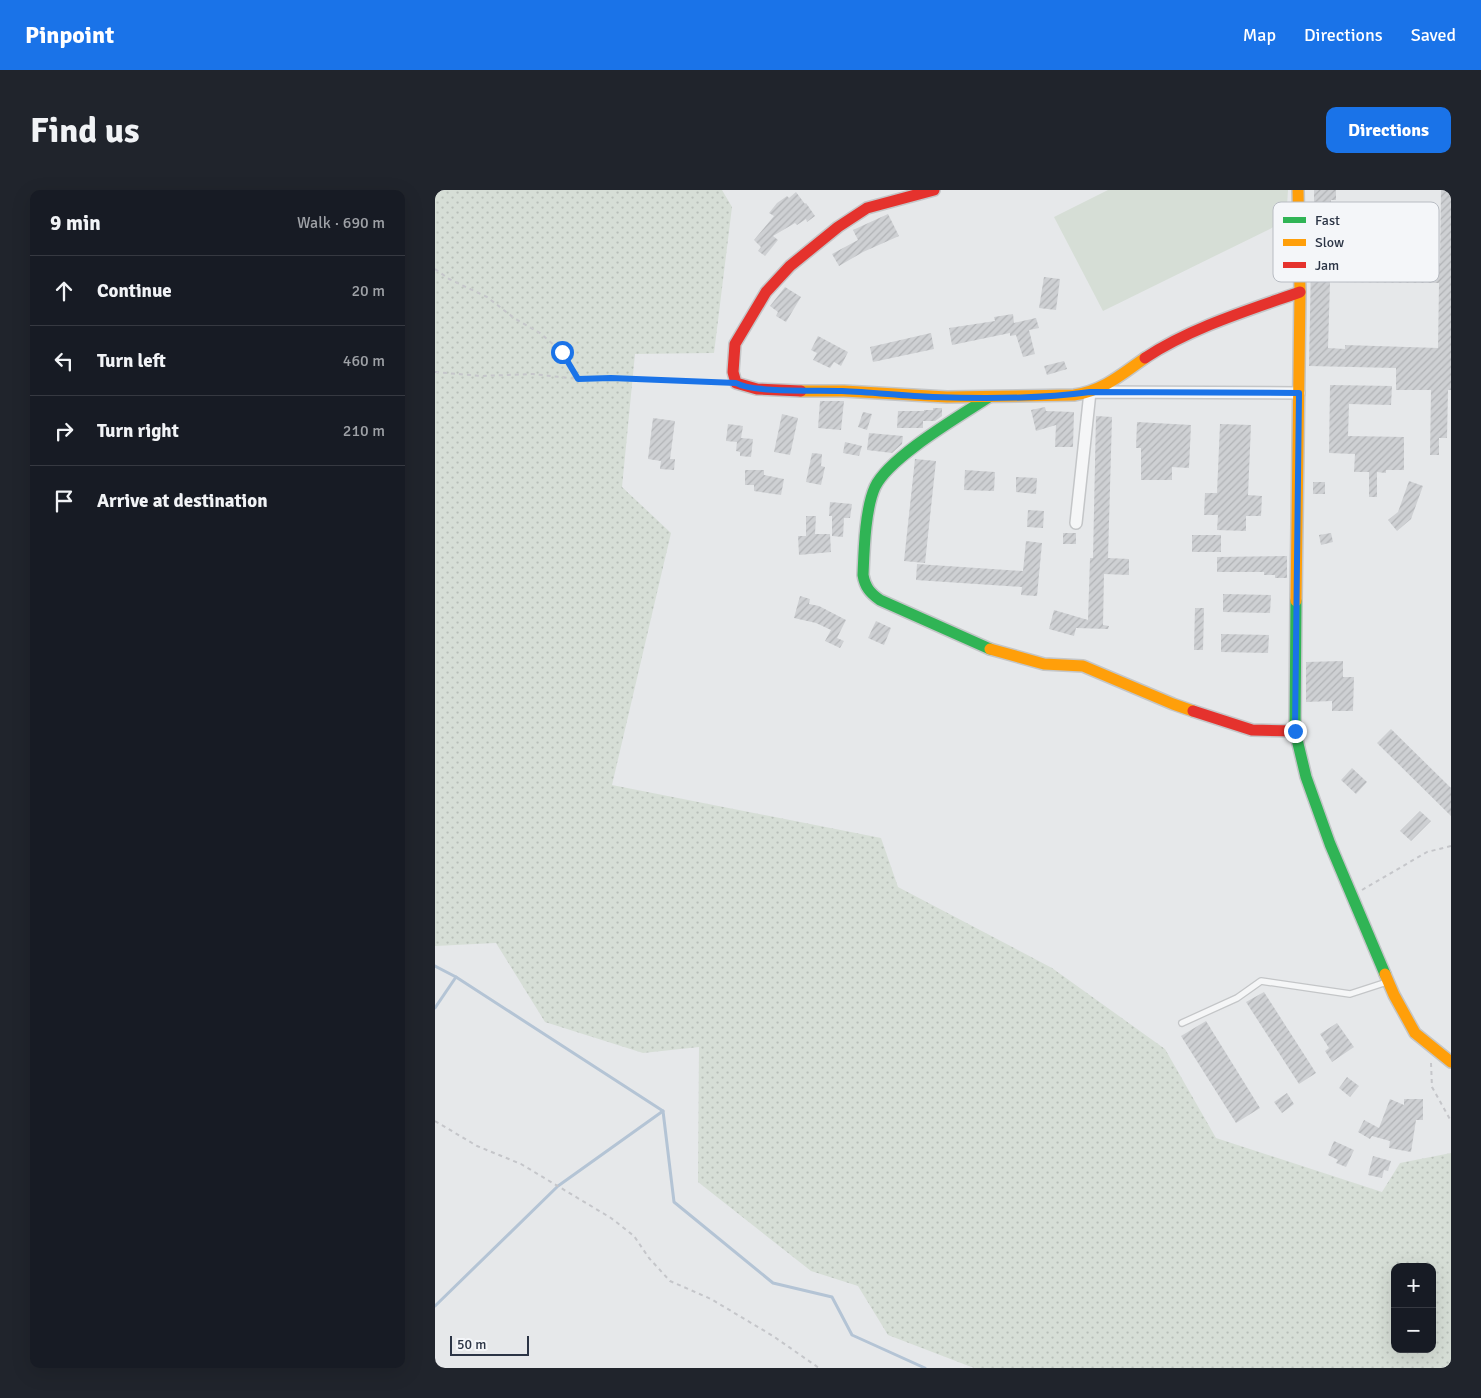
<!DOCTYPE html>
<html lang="en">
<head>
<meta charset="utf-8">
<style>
  body { margin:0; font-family:Signika,sans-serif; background:#20242c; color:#f1f3f6 }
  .controls { position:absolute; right:15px; bottom:15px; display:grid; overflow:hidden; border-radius:10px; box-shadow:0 5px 20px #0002 }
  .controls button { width:45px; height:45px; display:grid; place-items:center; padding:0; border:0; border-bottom:1px solid #363941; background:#171b24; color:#f1f3f6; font:25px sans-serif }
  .scale { position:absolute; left:15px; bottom:12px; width:79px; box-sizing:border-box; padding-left:5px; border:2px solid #2b3445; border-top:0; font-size:14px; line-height:18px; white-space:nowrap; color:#2b3445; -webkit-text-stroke:4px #f4f6f9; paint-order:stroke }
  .stop { position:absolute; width:15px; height:15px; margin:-11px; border:4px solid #1a73e8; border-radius:50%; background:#fff }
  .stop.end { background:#1a73e8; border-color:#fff; box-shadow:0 1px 5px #0008 }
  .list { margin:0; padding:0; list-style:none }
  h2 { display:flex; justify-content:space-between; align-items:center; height:65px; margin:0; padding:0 20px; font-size:21px }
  h2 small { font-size:16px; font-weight:400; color:#9ea1a6 }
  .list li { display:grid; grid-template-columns:32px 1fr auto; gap:15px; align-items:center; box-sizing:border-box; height:70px; padding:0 20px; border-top:1px solid #363941 }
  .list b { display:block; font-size:19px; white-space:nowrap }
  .list em { font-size:16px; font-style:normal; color:#9ea1a6 }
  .icon { flex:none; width:28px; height:28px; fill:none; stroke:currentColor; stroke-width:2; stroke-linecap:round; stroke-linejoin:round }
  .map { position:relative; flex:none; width:1016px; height:1178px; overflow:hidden; border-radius:10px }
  header { display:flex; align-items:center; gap:30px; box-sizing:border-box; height:70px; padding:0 25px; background:#1a73e8; color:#fff }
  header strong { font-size:24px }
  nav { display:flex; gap:28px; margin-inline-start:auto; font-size:18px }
  .intro { display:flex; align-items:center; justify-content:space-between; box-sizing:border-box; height:120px; padding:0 30px }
  h1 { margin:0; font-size:35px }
  .button { padding:12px 22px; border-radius:10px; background:#1a73e8; color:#fff; font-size:18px; font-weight:700 }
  main { display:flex; gap:30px; padding:0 30px }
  aside { flex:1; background:#171b24; border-radius:10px; box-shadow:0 5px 20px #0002 }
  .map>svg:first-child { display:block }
</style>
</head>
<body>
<header>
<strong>Pinpoint</strong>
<nav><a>Map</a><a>Directions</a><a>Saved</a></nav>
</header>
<div class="intro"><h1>Find us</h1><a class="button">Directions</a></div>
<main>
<aside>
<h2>9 min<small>Walk · 690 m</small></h2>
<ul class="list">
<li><svg class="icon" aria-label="ahead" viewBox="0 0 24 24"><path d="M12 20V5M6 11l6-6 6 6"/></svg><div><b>Continue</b></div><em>20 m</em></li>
<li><svg class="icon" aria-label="left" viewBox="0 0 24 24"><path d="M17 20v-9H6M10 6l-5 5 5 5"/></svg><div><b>Turn left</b></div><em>460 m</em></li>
<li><svg class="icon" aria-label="right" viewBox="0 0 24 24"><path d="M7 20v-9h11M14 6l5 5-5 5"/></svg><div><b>Turn right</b></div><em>210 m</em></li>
<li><svg class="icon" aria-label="arrive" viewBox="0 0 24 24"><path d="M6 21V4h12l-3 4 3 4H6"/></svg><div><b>Arrive at destination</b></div></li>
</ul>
</aside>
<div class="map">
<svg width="1016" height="1178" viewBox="0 0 1016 1178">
  <defs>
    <pattern id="grass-dots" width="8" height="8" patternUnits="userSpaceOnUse" patternTransform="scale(1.25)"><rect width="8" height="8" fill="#d6ded6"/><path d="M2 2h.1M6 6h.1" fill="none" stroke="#b8bfb9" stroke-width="1.8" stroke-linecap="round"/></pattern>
    <pattern id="building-hatch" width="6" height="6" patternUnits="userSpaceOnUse" patternTransform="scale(1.25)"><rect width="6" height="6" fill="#ced0d3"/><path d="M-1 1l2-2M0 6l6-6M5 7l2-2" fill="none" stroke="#b1b3b6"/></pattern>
  </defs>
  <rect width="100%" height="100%" fill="#e6e8ea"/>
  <path fill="url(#grass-dots)" fill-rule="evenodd" d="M0,0h287l10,17 -18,146 -79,1 -13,133 49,46 -59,252 269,53 17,49 154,81 113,81 51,89 166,54 18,-29 51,-10v215h-477l-86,-33 -30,-49 -47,-15 -113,-89 1,-135 -56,6 -98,-31 -49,-79 -61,3zM960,1077h37v82h-37z"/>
  <polygon fill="#d6ded6" points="673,0 853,0 851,31 668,121 619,27"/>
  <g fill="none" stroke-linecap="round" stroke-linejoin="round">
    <g stroke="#b4c4d5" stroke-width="3">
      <polyline points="0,776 21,787 228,921 239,1012 338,1093 397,1107 417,1145 490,1178"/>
      <polyline points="0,818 21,787"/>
      <polyline points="0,1116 123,996 228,921"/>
    </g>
  </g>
  <g fill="url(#building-hatch)" fill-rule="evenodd">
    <path d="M879,0h22v10h-5l-2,61 111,2 1,-73h10v200h-3l-1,48h-8v17h-9l1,-65h-35v-22l-87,-2 3,-153h2zM895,92l109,1 -1,65 -93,-3v4l-17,-1z"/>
    <polygon points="361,2 370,14 371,13 380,26 372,32 371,29 362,35 360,33 338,46 343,50 330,66 323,61 326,57 319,50 339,26 334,23 342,13 352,6 354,8"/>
    <polygon points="453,24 464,46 428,62 404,76 397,64 423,50 418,40"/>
    <polygon points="609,87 625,89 621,120 604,118"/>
    <polygon points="350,97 366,107 351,132 341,126 343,122 335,116"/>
    <polygon points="578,124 579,133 601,128 604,138 594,140 600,164 588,167 581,145 575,146 575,143 517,155 514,138 560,131 559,127"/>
    <polygon points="496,143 499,159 438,172 435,157"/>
    <polygon points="383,146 413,162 406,176 399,172 395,178 378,170 382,163 376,160"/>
    <polygon points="629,171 632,179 612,185 609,176"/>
    <polygon points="895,195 957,196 956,215 914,214 913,246 969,247 969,280 951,280 951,283 942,282 942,307 934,307 934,282 919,282 920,264 894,263"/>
    <polygon points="385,211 409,211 406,240 383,238"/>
    <polygon points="610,217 611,221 639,222 638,257 620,257 621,235 601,241 596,220"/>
    <polygon points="498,218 507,218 507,226 500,231 488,231 488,238 462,238 463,221 489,221 489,220 498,220"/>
    <polygon points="428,222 437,224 432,240 423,237"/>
    <polygon points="347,224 363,228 355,265 339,262"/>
    <polygon points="661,226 677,227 673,368 694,369 694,385 669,384 668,435 674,436 673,439 641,438 639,446 614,439 619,420 653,430 655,368 658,368"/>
    <polygon points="218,228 240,231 235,269 240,269 239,280 225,279 226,271 213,269"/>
    <polygon points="702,232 756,235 754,278 737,277 737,290 706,290 706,258 701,258"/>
    <polygon points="293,234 308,236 306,248 318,249 316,267 305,266 305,262 301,261 302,252 291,251"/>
    <polygon points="785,234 816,235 813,305 827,306 826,326 811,326 811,341 782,340 783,325 769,325 770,303 782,303"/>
    <polygon points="434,243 468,246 467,254 457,263 432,260"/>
    <polygon points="410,252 427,256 424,266 408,263"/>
    <polygon points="377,263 387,264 386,276 390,277 386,295 371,292"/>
    <polygon points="480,269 501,271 490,373 469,371"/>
    <polygon points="310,280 329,280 329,285 349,289 346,305 319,301 319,295 310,295"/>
    <polygon points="530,280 560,282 559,301 529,300"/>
    <polygon points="581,287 602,288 601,304 581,302"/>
    <polygon points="974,291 988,296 976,329 962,341 953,330 963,322"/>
    <rect x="878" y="292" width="12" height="12"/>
    <polygon points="395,312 417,314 415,328 409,328 408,347 397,346 397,326 394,326"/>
    <polygon points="593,320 609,321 608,338 592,337"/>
    <polygon points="371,326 381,326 380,344 395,344 396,362 364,365 363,346 371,346"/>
    <rect x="628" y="343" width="13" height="11"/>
    <polygon points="896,343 898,352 886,355 884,345"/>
    <rect x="757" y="345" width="29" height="17"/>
    <polygon points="591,351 607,353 602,406 586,405 587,397 481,390 482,374 588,381"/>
    <polygon points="852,366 852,388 840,388 840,385 829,385 829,382 782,382 782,367"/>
    <polygon points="788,404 836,405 835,423 788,422"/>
    <polygon points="365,406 375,409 374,414 384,416 411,430 402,448 409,451 405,458 390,451 396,440 381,433 359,428"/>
    <polygon points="760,418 769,418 768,460 759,460"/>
    <polygon points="441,431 456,438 449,455 433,448"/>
    <polygon points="786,444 834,445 833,463 786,462"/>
    <polygon points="908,471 908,487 919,487 918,521 897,521 897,511 871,512 871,472"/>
    <polygon points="956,539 1016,598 1016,626 942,553"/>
    <polygon points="917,578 932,592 921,604 906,590"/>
    <polygon points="985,621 996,631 976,651 965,641"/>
    <polygon points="829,802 881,883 864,894 811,812"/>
    <polygon points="771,831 825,918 801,933 746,846"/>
    <polygon points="902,833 919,857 897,872 890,861 894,858 885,844"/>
    <polygon points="912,887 924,896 915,907 904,898"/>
    <polygon points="852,903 859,914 847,923 839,912"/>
    <polygon points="955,909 969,915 969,909 988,909 988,930 981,930 976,962 954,958 955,951 937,946 935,949 923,942 929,930 944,938"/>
    <polygon points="899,951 919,960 911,977 901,973 903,970 893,965"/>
    <polygon points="938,966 956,971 953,981 949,980 947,988 933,985"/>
  </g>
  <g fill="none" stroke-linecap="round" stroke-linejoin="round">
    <g stroke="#c4c6c8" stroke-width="8">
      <polyline id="lane" points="747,833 802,808 826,791 915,804 952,792"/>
    </g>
    <g stroke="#c4c6c8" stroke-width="14">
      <polyline id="street" points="641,333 655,202 864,203"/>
    </g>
    <g stroke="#c4c6c8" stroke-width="14">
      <g id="fast">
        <path d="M554,207c-29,19 -100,60 -114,90 -10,22 -11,64 -12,88 2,12 7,18 17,25l110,49"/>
        <polyline points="861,411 860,541 871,587 895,654 950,784"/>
      </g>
    </g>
    <g stroke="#c4c6c8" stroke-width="14">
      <g id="slow">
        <path d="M366,201h43l103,6 127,-2c29,-4 48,-21 71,-37"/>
        <polyline points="861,411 865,102 863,0"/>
        <polyline points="555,459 609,474 648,476 738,514 758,521"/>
        <polyline points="950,784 959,805 980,843 1016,872"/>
      </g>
    </g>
    <g stroke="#c4c6c8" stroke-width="14">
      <g id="jam">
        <path d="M710,168c45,-30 104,-48 155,-66"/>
        <polyline points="366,201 322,199 301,193 298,182 300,154 331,102 355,76 403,37 432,18 499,0"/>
        <polyline points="758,521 817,540 860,541"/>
      </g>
    </g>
    <g stroke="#c5c6ca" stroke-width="2" stroke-dasharray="4 4" stroke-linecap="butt">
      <polyline points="0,79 14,89 52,107 79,128 105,143 127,162 143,189"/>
      <polyline points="0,182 46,186 98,184 143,189 176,188 287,193"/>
      <polyline points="927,700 992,662 1016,656"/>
      <polyline points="996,873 997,897 1016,931"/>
      <polyline points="0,931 42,956 86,974 176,1028 199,1046 214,1068 235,1091 276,1109 338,1146 384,1178"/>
    </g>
    <use href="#lane" stroke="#f5f6f7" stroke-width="5.5"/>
    <use href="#street" stroke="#f5f6f7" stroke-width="11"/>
    <use href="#fast" stroke="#30b455" stroke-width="11"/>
    <use href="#slow" stroke="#ff9f0a" stroke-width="11"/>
    <use href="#jam" stroke="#e5322d" stroke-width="11"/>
  </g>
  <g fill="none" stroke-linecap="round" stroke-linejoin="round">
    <path stroke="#1a73e8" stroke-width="6" d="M127,162l16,27 33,-1 125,5c17,10 83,7 106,8 30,1 61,5 91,6 52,2 106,2 157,-5l209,1 -4,338"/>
  </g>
  <rect x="838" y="12" width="166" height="80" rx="8" fill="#f4f6f9" stroke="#b8bcc3" stroke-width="1"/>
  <rect x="848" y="27" width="23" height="6" fill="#30b455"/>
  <rect x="848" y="49" width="23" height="7" fill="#ff9f0a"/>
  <rect x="848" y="72" width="23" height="6" fill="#e5322d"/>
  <g font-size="14" fill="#2b3445">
    <text x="880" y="35">Fast</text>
    <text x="880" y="57">Slow</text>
    <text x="880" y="80">Jam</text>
  </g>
</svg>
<div class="controls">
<button>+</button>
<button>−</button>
</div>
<div class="scale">50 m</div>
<div class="stop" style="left:127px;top:162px"></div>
<div class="stop end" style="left:860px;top:541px"></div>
</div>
</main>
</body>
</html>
